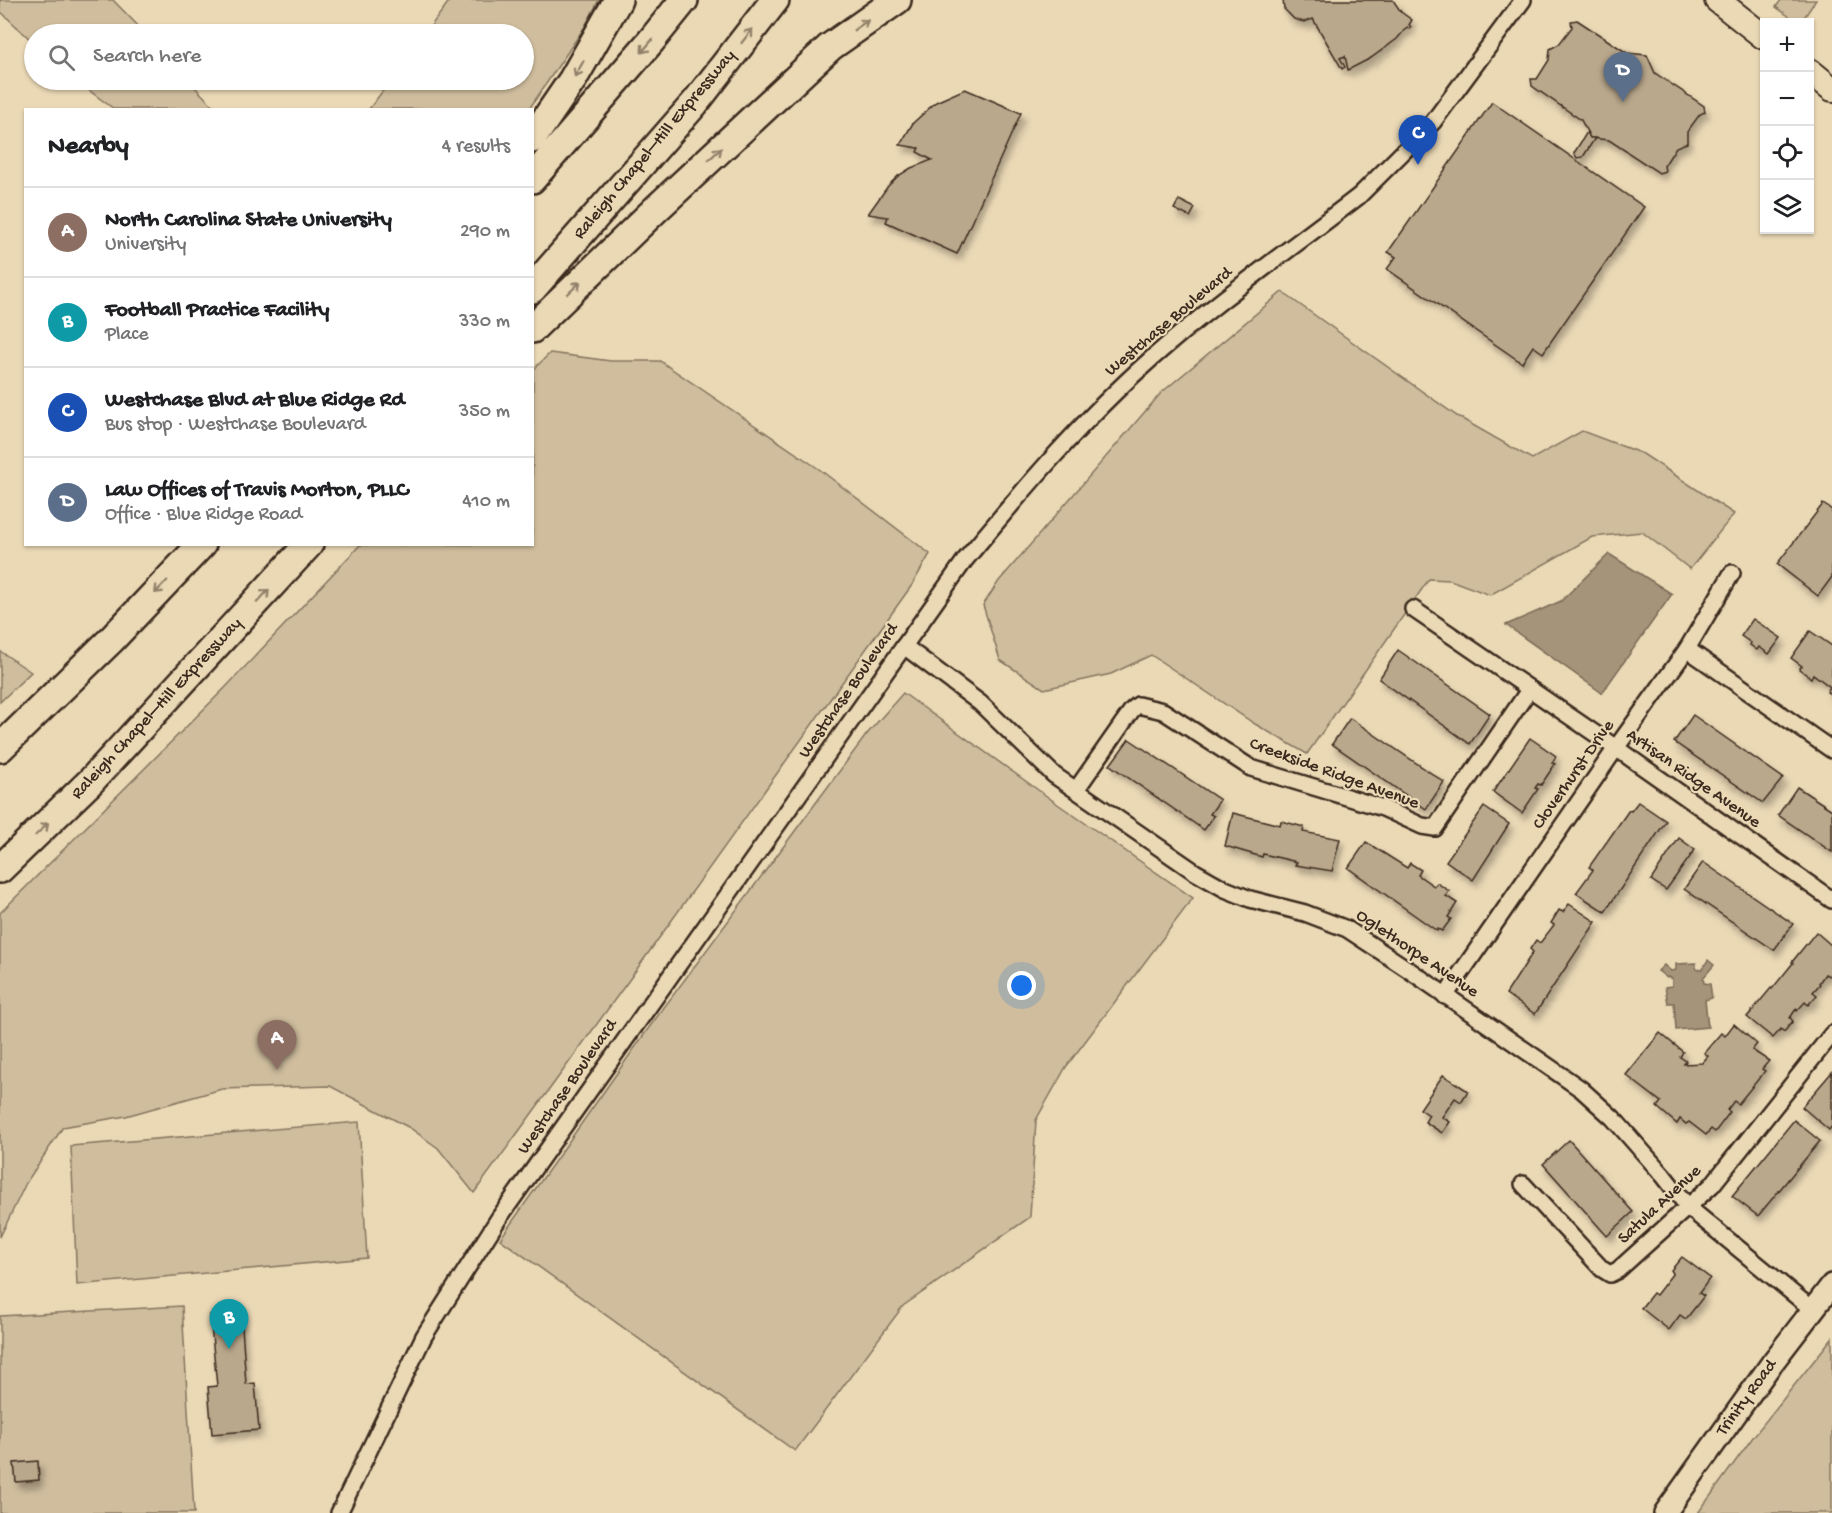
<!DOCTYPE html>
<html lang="en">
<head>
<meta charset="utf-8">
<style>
  body { margin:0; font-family:"Gochi Hand",sans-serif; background:#f6f6f6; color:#202124 }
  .controls { position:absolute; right:18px; top:18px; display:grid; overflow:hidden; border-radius:0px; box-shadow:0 2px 4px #0004 }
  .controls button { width:54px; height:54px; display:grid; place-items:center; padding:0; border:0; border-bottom:2px solid #e0e0e0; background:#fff; color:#202124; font:30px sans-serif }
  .you { position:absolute; left:1022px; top:986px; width:21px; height:21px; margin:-15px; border:4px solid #fff; border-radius:50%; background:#1a73e8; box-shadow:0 0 0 9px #1a73e833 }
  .badge { display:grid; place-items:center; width:39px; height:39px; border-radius:50%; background:#7c3aed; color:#fff; font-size:20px; font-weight:700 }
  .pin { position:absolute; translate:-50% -50px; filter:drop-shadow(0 2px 3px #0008) }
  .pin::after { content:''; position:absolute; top:32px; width:21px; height:18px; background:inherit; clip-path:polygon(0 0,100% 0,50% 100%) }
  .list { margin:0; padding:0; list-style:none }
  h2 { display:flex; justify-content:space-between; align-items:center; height:78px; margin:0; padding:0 24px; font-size:26px }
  h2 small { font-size:20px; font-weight:400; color:#757577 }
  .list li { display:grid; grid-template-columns:39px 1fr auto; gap:18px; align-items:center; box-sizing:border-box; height:90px; padding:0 24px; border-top:2px solid #e0e0e0 }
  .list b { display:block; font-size:22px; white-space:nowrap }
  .list p { margin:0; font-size:20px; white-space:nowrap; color:#757577 }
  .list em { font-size:20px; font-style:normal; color:#757577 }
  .icon { flex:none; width:33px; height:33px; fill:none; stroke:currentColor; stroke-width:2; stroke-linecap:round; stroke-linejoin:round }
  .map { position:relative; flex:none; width:1832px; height:1513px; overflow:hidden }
  .search { position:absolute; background:#fff; box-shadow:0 2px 4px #0004; left:24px; top:24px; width:510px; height:66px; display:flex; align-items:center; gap:15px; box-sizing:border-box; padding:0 21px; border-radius:33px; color:#757577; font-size:22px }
  .panel { position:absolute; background:#fff; box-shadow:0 2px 4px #0004; left:24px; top:108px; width:510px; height:438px; border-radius:0px }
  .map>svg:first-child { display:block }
</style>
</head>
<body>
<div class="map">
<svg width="1832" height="1513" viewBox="0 0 1832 1513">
  <defs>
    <filter id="shadow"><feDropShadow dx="3.5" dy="6" stdDeviation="3" flood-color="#0004"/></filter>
  </defs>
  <rect width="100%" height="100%" fill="#ebd9b6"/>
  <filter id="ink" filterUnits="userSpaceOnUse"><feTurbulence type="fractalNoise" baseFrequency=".0167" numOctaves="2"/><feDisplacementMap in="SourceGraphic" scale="12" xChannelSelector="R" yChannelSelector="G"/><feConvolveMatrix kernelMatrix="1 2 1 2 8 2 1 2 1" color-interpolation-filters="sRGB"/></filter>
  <g filter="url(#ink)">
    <g fill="#cfbd9d" stroke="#85745e" stroke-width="1.5">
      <polygon points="0,0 113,0 146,34 34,34 34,43 0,11"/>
      <polygon points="450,0 599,0 584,28 529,109 369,109 391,80 524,80 524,34 425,34"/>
      <polygon points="1781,0 1816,0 1801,22 1797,22 1776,7"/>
      <polygon points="75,80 188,80 216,109 114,109"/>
      <polygon points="1282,292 1457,416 1532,459 1582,431 1643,454 1734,514 1690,569 1642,532 1592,537 1490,595 1450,580 1429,579 1307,754 1255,724 1151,655 1111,674 1044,689 1000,660 983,605 999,581 1161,393"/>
      <polygon points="550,353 611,361 660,361 819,469 930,554 912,585 629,980 474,1193 438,1148 410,1128 330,1086 222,1089 126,1116 63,1127 26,1183 0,1237 0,913 225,688 360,545 532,544 533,370"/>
      <polygon points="0,651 31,672 0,702"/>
      <polygon points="903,693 1059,805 1193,898 1066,1067 1036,1120 1030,1217 903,1306 795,1451 500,1239 648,1029 867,734"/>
      <polygon points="359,1122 367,1258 77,1285 71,1146"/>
      <polygon points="182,1306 194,1513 0,1513 0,1316"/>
      <polygon points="1832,1338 1832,1513 1698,1513 1753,1437"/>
    </g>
    <g fill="#a5937a" stroke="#7b6955" stroke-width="1.5">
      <polygon points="1609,554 1672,594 1602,693 1506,625 1561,601"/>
      <polygon points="1708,960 1714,965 1703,978 1704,983 1710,984 1712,998 1705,1000 1708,1027 1676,1030 1674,1003 1668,1003 1665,987 1672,986 1672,979 1668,977 1667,978 1658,971 1664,965 1671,971 1676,970 1676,964 1696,963 1696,969 1702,969"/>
    </g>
    <g fill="#baa88c" stroke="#3b2a1e" stroke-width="1.5" filter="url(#shadow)">
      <polygon points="1283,0 1393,0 1401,12 1412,20 1409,25 1411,27 1409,29 1407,27 1397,39 1371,58 1348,70 1345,56 1340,58 1345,67 1342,69 1313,19 1304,22 1294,19 1284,9"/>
      <polygon points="1577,20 1627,53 1647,55 1655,73 1704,106 1705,112 1700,114 1687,132 1687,143 1676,147 1664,166 1665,171 1659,173 1609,140 1590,138 1581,120 1532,86 1531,79 1537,79 1549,60 1550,49 1559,44 1572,27 1571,21"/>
      <polygon points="965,89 1021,113 957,254 886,222 888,217 868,214 888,186 898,176 911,168 932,160 917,152 919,148 900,145 913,123 936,102"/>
      <polygon points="1492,102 1644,207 1543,353 1533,346 1522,363 1387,269 1396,257 1388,252"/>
      <polygon points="1587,132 1590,138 1595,138 1583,157 1577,158 1574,153"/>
      <polygon points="1179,200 1195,208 1190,217 1174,209"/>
      <polygon points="1823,504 1832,510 1832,577 1818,596 1777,564"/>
      <polygon points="1753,619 1781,638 1769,654 1759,647 1757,650 1750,645 1751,643 1741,636"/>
      <polygon points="1810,631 1832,646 1832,695 1827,692 1830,687 1813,674 1811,678 1799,669 1802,666 1791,658"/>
      <polygon points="1398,650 1490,714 1470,744 1379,679"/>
      <polygon points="1693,715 1783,778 1763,803 1674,742"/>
      <polygon points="1350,718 1444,782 1426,809 1332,744"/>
      <polygon points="1530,738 1556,756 1552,763 1555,764 1541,785 1538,784 1535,788 1538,789 1522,813 1493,792"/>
      <polygon points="1129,739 1220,800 1210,814 1214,816 1204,830 1110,765"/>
      <polygon points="1797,787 1832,810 1832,852 1778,815"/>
      <polygon points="1638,802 1666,821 1605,912 1576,893 1593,870 1589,867 1629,810 1631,811"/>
      <polygon points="1484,807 1509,824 1473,880 1446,861"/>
      <polygon points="1233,813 1280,825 1281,821 1304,827 1303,832 1340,839 1332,871 1295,865 1297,862 1263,854 1262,857 1225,846"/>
      <polygon points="1679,838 1695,850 1666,890 1651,880"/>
      <polygon points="1366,842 1407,868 1410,863 1421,870 1418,875 1434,886 1437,883 1449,891 1446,896 1457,903 1448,917 1451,919 1442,931 1438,929 1437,931 1348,868"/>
      <polygon points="1703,862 1793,924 1774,950 1684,889"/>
      <polygon points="1569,904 1596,922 1535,1014 1506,994 1533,952 1530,949 1536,940 1540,943 1554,925 1551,923 1559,910 1563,912"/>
      <polygon points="1816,932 1832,946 1832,973 1829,976 1825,974 1819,983 1820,984 1813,992 1817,995 1808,1005 1805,1002 1797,1011 1796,1009 1790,1018 1793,1021 1784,1032 1781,1029 1773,1038 1747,1017 1771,988 1772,989 1793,963 1792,962"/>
      <polygon points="1734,1024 1757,1044 1752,1050 1769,1061 1762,1069 1765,1071 1738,1104 1734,1101 1727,1110 1730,1112 1715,1132 1711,1129 1706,1135 1689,1122 1686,1124 1680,1119 1677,1124 1657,1107 1661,1102 1626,1075 1660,1033 1683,1052 1680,1057 1686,1061 1684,1064 1702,1063 1708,1056 1704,1053 1721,1033 1725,1036"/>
      <polygon points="1832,1072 1832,1126 1829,1130 1802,1107"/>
      <polygon points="1443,1075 1468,1091 1461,1102 1455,1098 1442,1117 1450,1122 1442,1133 1425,1122 1429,1115 1420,1109"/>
      <polygon points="1794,1120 1820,1141 1758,1216 1732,1196"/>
      <polygon points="1569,1140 1633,1212 1607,1236 1543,1164"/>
      <polygon points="1682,1257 1710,1278 1699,1293 1704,1296 1686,1319 1680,1315 1669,1330 1641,1308 1653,1293 1656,1295 1673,1273 1671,1270"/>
      <polygon points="241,1312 246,1384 255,1383 259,1430 212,1434 208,1387 217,1386 210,1315"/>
      <polygon points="38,1461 39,1480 16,1482 14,1463"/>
    </g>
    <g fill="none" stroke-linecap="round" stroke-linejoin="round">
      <g stroke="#3b2a1e" stroke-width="20">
        <g id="street">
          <polyline points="1413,609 1616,748 1832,900"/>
          <polyline points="904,646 980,703 1054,775 1195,872 1225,889 1250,899 1305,913 1347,929 1409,970 1581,1089 1613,1118 1663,1175 1688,1207 1813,1310"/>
          <polyline points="1687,649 1832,750"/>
          <polyline points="1076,790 1132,710 1138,705 1163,711 1251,768 1383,808 1422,826 1435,828 1529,690"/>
          <polyline points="1445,996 1616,748 1687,649 1732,573"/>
          <polyline points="1523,1184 1602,1269 1610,1274 1618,1270 1712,1185 1832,1034"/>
          <path d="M339,1513l85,-177 75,-118 466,-658c58,-70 117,-140 186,-201 66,-58 138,-109 208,-163l74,-74 90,-122"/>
        </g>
      </g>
      <g stroke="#3b2a1e" stroke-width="26">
        <polyline id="secondary" points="1665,1513 1772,1363 1832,1285"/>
      </g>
      <g stroke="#3b2a1e" stroke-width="28">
        <g id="primary">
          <polyline points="1717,0 1764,37"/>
          <polyline points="1810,71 1832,89"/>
        </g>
      </g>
      <g stroke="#3b2a1e" stroke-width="32">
        <g id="highway">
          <polyline points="532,139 573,79 618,0"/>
          <polyline points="532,179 651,41 684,0"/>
          <polyline points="532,289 695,103 775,0"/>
          <polyline points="532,329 655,210 830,47 897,0"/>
          <polyline points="0,748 112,639 202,544"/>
          <polyline points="0,869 91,781 309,544"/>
        </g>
      </g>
      <use href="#street" stroke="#ebd9b6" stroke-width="15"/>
      <use href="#secondary" stroke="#ebd9b6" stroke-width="21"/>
      <use href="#primary" stroke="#ebd9b6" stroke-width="24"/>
      <use href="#highway" stroke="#ebd9b6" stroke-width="27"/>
    </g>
    <defs><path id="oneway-shaft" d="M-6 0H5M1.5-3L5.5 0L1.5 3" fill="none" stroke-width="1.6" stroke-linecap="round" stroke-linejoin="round" transform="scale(1.5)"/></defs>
    <g stroke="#93826a">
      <use href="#oneway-shaft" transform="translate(861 25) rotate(-35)"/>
      <use href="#oneway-shaft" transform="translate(747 36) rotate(-52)"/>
      <use href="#oneway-shaft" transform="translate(647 46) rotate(130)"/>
      <use href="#oneway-shaft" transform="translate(579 69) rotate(120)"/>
      <use href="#oneway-shaft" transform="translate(715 154) rotate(-43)"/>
      <use href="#oneway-shaft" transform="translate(574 288) rotate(-44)"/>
      <use href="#oneway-shaft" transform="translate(161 587) rotate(134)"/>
      <use href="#oneway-shaft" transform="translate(263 596) rotate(-47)"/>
      <use href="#oneway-shaft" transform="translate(42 829) rotate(-44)"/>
    </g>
  </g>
  <g text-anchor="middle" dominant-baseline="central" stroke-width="4.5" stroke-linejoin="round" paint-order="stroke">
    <g font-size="18" fill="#3b2a1e" stroke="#ebd9b6">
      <text transform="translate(655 145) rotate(-50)">Raleigh Chapel–Hill Expressway</text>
      <text transform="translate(1169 322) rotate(-40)">Westchase Boulevard</text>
      <text transform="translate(849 691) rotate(-55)">Westchase Boulevard</text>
      <text transform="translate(157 709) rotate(-47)">Raleigh Chapel–Hill Expressway</text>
      <text transform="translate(1334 774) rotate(20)">Creekside Ridge Avenue</text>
      <text transform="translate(1574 775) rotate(-55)">Cloverhurst Drive</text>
      <text transform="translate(1693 779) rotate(35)">Artisan Ridge Avenue</text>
      <text transform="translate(1417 954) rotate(34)">Oglethorpe Avenue</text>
      <text transform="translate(568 1087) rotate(-55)">Westchase Boulevard</text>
      <text transform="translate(1660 1205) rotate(-43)">Satula Avenue</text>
      <text transform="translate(1747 1398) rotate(-54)">Trinity Road</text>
    </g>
  </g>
</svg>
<div class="controls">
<button>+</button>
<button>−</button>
<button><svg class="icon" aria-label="locate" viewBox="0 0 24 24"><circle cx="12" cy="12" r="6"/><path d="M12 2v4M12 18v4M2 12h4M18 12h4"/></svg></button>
<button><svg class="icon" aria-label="layers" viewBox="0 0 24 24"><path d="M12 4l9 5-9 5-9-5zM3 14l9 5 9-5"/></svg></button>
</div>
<div class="you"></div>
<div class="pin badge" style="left:277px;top:1070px;background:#8d6e63">A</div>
<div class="pin badge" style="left:229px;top:1349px;background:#0f9aa8">B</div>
<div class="pin badge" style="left:1418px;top:165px;background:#1a4fb4">C</div>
<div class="pin badge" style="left:1623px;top:102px;background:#5c6f8a">D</div>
<div class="search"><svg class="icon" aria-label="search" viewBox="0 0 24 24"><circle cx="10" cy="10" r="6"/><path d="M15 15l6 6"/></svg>Search here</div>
<section class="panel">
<h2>Nearby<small>4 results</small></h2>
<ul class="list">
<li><span class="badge" style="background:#8d6e63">A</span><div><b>North Carolina State University</b><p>University</p></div><em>290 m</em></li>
<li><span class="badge" style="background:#0f9aa8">B</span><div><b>Football Practice Facility</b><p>Place</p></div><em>330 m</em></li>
<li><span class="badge" style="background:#1a4fb4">C</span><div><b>Westchase Blvd at Blue Ridge Rd</b><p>Bus stop · Westchase Boulevard</p></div><em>350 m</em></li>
<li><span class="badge" style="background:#5c6f8a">D</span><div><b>Law Offices of Travis Morton, PLLC</b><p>Office · Blue Ridge Road</p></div><em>410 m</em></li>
</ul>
</section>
</div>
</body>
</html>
